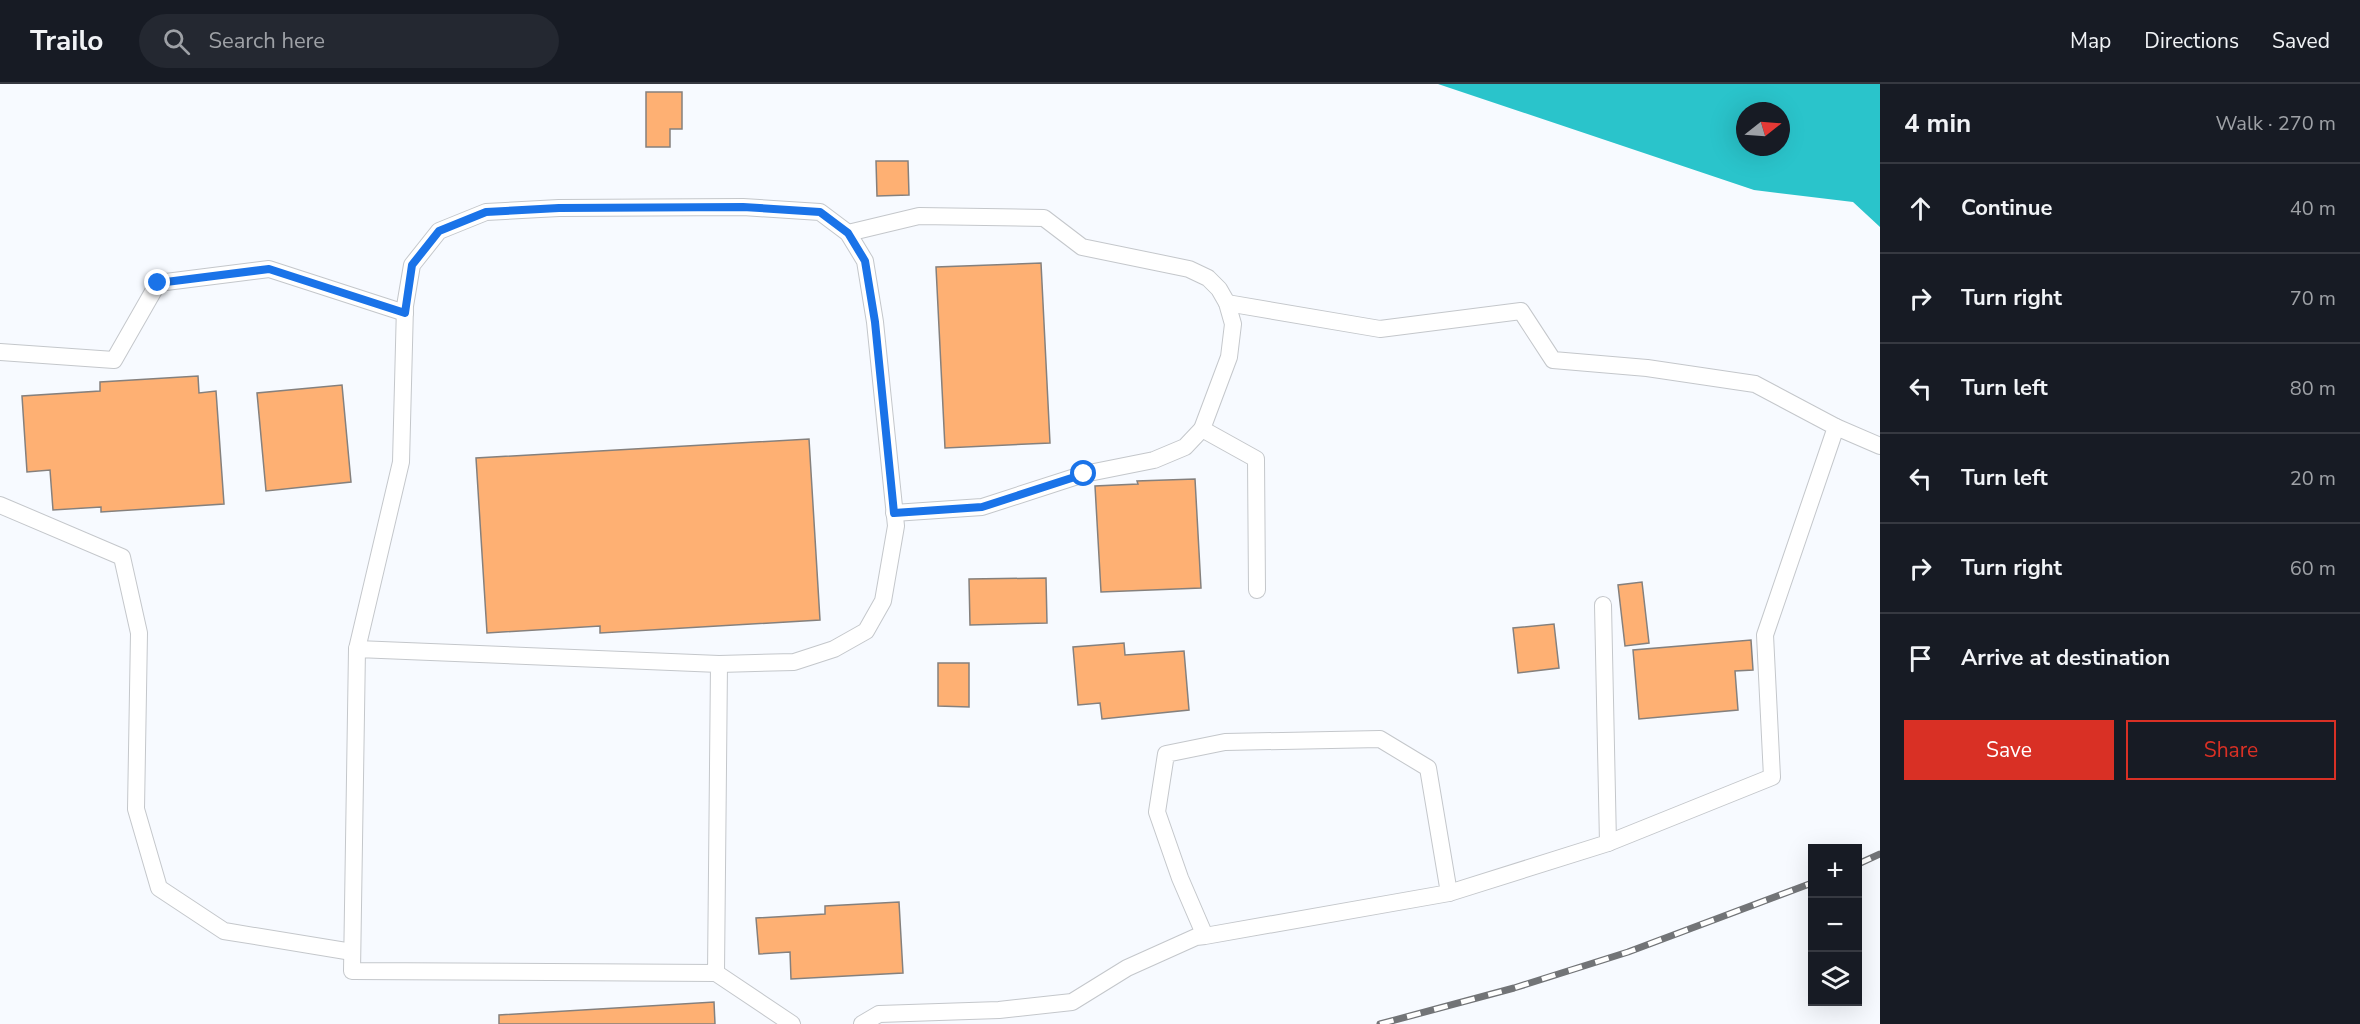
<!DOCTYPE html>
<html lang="en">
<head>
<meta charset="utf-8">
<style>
  body { margin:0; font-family:"Nunito Sans",sans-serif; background:#242831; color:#f1f3f6 }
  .controls { position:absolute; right:18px; bottom:18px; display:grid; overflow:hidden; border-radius:0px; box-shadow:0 6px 24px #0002 }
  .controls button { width:54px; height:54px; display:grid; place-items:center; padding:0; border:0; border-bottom:2px solid #363941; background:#171b24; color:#f1f3f6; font:30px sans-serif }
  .compass { position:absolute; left:1736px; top:18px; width:54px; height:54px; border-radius:50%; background:#171b24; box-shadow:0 6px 24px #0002; rotate:73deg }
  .stop { position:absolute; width:18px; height:18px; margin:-14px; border:4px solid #1a73e8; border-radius:50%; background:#fff }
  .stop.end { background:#1a73e8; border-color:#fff; box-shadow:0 2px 6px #0008 }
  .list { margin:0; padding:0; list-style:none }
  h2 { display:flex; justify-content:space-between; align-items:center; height:78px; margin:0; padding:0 24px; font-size:26px }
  h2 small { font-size:20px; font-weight:400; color:#9ea1a6 }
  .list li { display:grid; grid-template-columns:39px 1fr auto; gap:18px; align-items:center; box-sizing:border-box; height:90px; padding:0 24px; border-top:2px solid #363941 }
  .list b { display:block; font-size:22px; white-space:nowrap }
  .list em { font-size:20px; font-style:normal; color:#9ea1a6 }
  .actions { display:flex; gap:12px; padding:18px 24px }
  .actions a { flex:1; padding:14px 0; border:2px solid #d93025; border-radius:0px; text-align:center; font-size:21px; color:#d93025 }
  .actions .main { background:#d93025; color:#fff }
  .icon { flex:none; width:33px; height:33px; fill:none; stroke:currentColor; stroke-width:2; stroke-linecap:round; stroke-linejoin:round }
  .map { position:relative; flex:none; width:1880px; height:940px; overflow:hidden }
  header { display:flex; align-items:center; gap:36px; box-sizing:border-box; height:84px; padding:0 30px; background:#171b24; border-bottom:2px solid #363941 }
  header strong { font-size:28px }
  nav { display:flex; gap:33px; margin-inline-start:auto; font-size:21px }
  .search { width:420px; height:54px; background:#242831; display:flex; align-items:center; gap:15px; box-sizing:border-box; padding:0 21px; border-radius:33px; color:#9ea1a6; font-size:22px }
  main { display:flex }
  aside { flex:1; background:#171b24 }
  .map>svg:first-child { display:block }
</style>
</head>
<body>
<header>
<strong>Trailo</strong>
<div class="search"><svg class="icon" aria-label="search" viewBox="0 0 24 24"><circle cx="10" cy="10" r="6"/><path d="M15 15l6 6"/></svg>Search here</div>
<nav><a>Map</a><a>Directions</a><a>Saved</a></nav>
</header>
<main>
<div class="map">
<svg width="1880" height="940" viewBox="0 0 1880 940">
  <rect width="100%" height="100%" fill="#f7faff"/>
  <path fill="#2ac4cb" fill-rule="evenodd" d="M1438,0h442v143l-27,-25 -99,-12zM1745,27h36v36h-36z"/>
  <g fill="#feb073" stroke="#85807d" stroke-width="1.5">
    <polygon points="646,8 682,8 682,45 670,45 670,63 646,63"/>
    <polygon points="876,77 908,77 909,111 877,112"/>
    <polygon points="1041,179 1050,359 945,364 936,183"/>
    <polygon points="198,292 199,309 216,307 224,420 101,428 101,423 53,426 50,386 27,388 22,312 100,307 100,298"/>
    <polygon points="342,301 351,398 266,407 257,309"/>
    <polygon points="809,355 820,536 600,549 600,542 487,549 476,374"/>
    <polygon points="1195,395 1201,504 1101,508 1095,402 1138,400 1137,397"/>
    <polygon points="1046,494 1047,539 970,541 969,495"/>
    <polygon points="1642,498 1649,559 1625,562 1618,501"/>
    <polygon points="1554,540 1559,584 1518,589 1513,544"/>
    <polygon points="1751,556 1753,586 1735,587 1738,626 1639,635 1633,566"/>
    <polygon points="1124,559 1125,571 1184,567 1189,626 1102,635 1100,619 1078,621 1073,563"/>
    <polygon points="938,579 969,579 969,623 938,622"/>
    <polygon points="899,818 903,889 791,895 790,868 759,870 756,834 825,830 825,822"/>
    <polygon points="714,918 715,940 499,940 499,931"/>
  </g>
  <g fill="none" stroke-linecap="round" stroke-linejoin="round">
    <g stroke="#c4c7cb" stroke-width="18">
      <g id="service">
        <polyline points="848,149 919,132 1044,134 1082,163 1189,185 1208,194 1219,205 1227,219 1233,240 1229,273 1202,345 1185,363 1154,376 1084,390 982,423 894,429"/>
        <polyline points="1227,219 1380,245 1521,227 1553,276 1647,284 1755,300 1836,343 1765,551 1772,693 1608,759"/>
        <polyline points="0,268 114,276 158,199 269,185 405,229"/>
        <polyline points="1836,343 1880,362"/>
        <polyline points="1202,345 1256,375 1257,506"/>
        <polyline points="0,421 122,473 139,549 136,725 159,804 224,847 352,868"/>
        <polyline points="357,565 401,378 405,222 412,181 439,147 486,128 559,124 743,123 820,128 848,149 865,177 875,238 896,442 883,517 866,547 834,565 794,578 719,580"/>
        <polyline points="1449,809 1608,759 1603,521"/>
        <polyline points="716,889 719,580 357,565 352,887 716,889 792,940"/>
        <polyline points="862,940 879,930 999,926 1072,918 1127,884 1196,853 1205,852 1449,809 1428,684 1380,655 1225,658 1166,670 1157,728 1180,794 1205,852"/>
      </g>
    </g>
    <use href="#service" stroke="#fff" stroke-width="16"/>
    <g stroke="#727477" stroke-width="7">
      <g id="rail">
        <polyline points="1858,780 1880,770"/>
        <polyline points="1380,940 1514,904 1628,868 1812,799"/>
      </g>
    </g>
    <use href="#rail" stroke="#fff" stroke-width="4.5" stroke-dasharray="14" stroke-linecap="butt"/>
  </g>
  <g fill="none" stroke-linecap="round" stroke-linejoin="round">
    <polyline stroke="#1a73e8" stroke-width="8" points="158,199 269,185 405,229 412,181 439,147 486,128 559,124 743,123 820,128 848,149 865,177 875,238 894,429 982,423 1084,390"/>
  </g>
</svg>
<div class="controls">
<button>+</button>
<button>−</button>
<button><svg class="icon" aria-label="layers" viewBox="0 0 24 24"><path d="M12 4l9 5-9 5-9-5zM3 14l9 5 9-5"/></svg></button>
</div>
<svg class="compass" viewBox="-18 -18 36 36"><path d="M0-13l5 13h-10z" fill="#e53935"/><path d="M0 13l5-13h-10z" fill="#9ea1a6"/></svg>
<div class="stop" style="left:1084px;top:390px"></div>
<div class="stop end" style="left:158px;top:199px"></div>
</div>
<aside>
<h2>4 min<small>Walk · 270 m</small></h2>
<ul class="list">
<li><svg class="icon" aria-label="ahead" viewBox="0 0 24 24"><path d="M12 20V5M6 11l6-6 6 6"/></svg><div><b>Continue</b></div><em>40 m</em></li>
<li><svg class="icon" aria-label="right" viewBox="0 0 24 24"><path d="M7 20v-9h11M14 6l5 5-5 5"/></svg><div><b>Turn right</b></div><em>70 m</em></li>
<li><svg class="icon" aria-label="left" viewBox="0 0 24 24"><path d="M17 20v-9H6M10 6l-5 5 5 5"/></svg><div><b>Turn left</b></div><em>80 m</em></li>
<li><svg class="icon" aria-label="left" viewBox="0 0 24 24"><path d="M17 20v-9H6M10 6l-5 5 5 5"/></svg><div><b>Turn left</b></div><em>20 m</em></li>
<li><svg class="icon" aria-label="right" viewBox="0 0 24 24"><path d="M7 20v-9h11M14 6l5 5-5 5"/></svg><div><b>Turn right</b></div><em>60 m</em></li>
<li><svg class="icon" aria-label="arrive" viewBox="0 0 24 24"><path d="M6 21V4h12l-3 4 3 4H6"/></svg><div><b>Arrive at destination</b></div></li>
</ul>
<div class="actions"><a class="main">Save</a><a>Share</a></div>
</aside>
</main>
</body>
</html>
